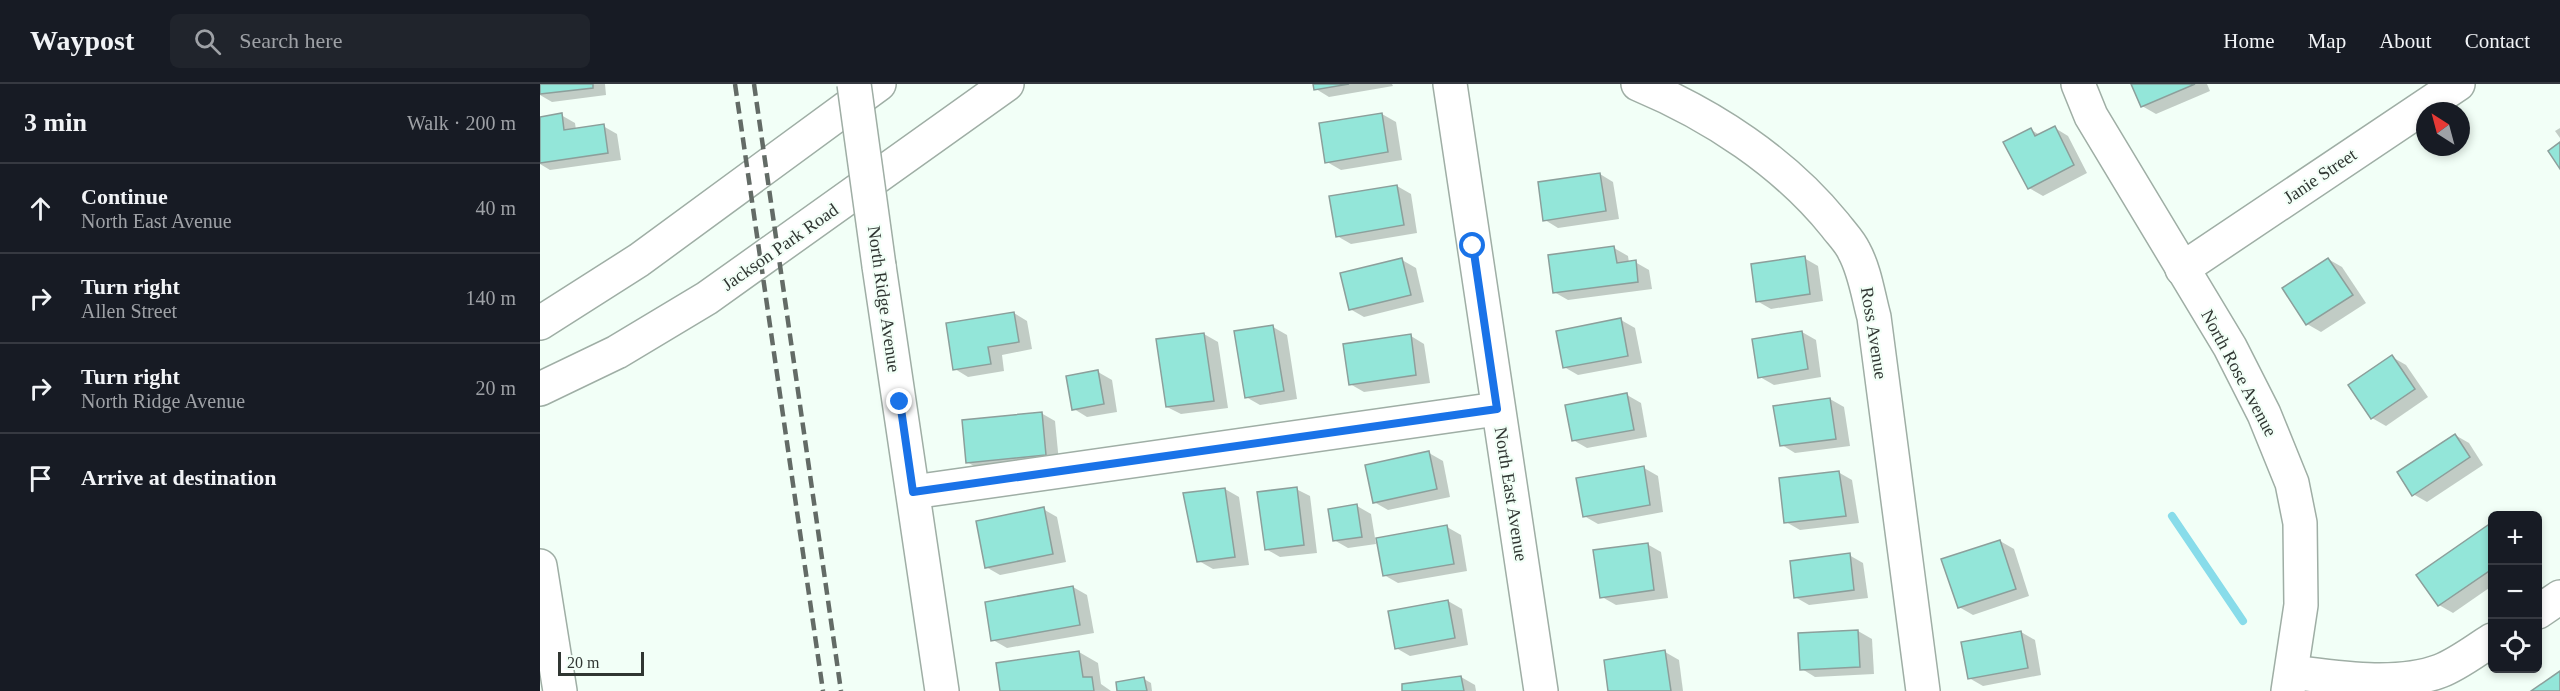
<!DOCTYPE html>
<html lang="en">
<head>
<meta charset="utf-8">
<style>
  body { margin:0; font-family:"Times New Roman",serif; background:#20242c; color:#f1f3f6 }
  .controls { position:absolute; right:18px; bottom:18px; display:grid; overflow:hidden; border-radius:9px; box-shadow:0 3px 9px #0003 }
  .controls button { width:54px; height:54px; display:grid; place-items:center; padding:0; border:0; border-bottom:2px solid #363941; background:#171b24; color:#f1f3f6; font:30px sans-serif }
  .compass { position:absolute; left:1876px; top:18px; width:54px; height:54px; border-radius:50%; background:#171b24; box-shadow:0 3px 9px #0003; rotate:324deg }
  .scale { position:absolute; left:18px; bottom:15px; width:86px; box-sizing:border-box; padding-left:6px; border:3px solid #303632; border-top:0; font-size:16px; line-height:21px; white-space:nowrap; color:#303632; -webkit-text-stroke:4px #f2fff7; paint-order:stroke }
  .stop { position:absolute; width:18px; height:18px; margin:-14px; border:4px solid #1a73e8; border-radius:50%; background:#fff }
  .stop.end { background:#1a73e8; border-color:#fff; box-shadow:0 2px 6px #0008 }
  .list { margin:0; padding:0; list-style:none }
  h2 { display:flex; justify-content:space-between; align-items:center; height:78px; margin:0; padding:0 24px; font-size:26px }
  h2 small { font-size:20px; font-weight:400; color:#9ea1a6 }
  .list li { display:grid; grid-template-columns:39px 1fr auto; gap:18px; align-items:center; box-sizing:border-box; height:90px; padding:0 24px; border-top:2px solid #363941 }
  .list b { display:block; font-size:22px; white-space:nowrap }
  .list p { margin:0; font-size:20px; white-space:nowrap; color:#9ea1a6 }
  .list em { font-size:20px; font-style:normal; color:#9ea1a6 }
  .icon { flex:none; width:33px; height:33px; fill:none; stroke:currentColor; stroke-width:2; stroke-linecap:round; stroke-linejoin:round }
  .map { position:relative; flex:none; width:2020px; height:607px; overflow:hidden }
  header { display:flex; align-items:center; gap:36px; box-sizing:border-box; height:84px; padding:0 30px; background:#171b24; border-bottom:2px solid #363941 }
  header strong { font-size:28px }
  nav { display:flex; gap:33px; margin-inline-start:auto; font-size:21px }
  .search { width:420px; height:54px; background:#20242c; display:flex; align-items:center; gap:15px; box-sizing:border-box; padding:0 21px; border-radius:9px; color:#9ea1a6; font-size:22px }
  main { display:flex }
  aside { flex:1; background:#171b24 }
  .map>svg:first-child { display:block }
</style>
</head>
<body>
<header>
<strong>Waypost</strong>
<div class="search"><svg class="icon" aria-label="search" viewBox="0 0 24 24"><circle cx="10" cy="10" r="6"/><path d="M15 15l6 6"/></svg>Search here</div>
<nav><a>Home</a><a>Map</a><a>About</a><a>Contact</a></nav>
</header>
<main>
<aside>
<h2>3 min<small>Walk · 200 m</small></h2>
<ul class="list">
<li><svg class="icon" aria-label="ahead" viewBox="0 0 24 24"><path d="M12 20V5M6 11l6-6 6 6"/></svg><div><b>Continue</b><p>North East Avenue</p></div><em>40 m</em></li>
<li><svg class="icon" aria-label="right" viewBox="0 0 24 24"><path d="M7 20v-9h11M14 6l5 5-5 5"/></svg><div><b>Turn right</b><p>Allen Street</p></div><em>140 m</em></li>
<li><svg class="icon" aria-label="right" viewBox="0 0 24 24"><path d="M7 20v-9h11M14 6l5 5-5 5"/></svg><div><b>Turn right</b><p>North Ridge Avenue</p></div><em>20 m</em></li>
<li><svg class="icon" aria-label="arrive" viewBox="0 0 24 24"><path d="M6 21V4h12l-3 4 3 4H6"/></svg><div><b>Arrive at destination</b></div></li>
</ul>
</aside>
<div class="map">
<svg width="2020" height="607" viewBox="0 0 2020 607">
  <rect width="100%" height="100%" fill="#f2fff7"/>
  <g fill="#0003">
    <polygon points="0,0 65,0 66,11 12,18 0,11"/>
    <polygon points="775,0 852,0 853,2 789,13 776,5"/>
    <polygon points="1593,0 1667,0 1670,7 1616,30 1602,22"/>
    <polygon points="842,30 856,38 862,76 801,86 787,78"/>
    <polygon points="21,31 35,39 36,46 63,42 77,50 81,76 10,86 0,80 0,34"/>
    <polygon points="1515,44 1528,52 1547,89 1503,112 1489,104 1491,46 1500,51"/>
    <polygon points="2020,44 2020,54 2015,47"/>
    <polygon points="1060,90 1073,98 1079,135 1018,144 1005,136"/>
    <polygon points="857,102 871,110 877,149 811,160 797,152"/>
    <polygon points="1074,164 1088,172 1089,179 1095,178 1109,186 1112,205 1028,216 1014,208"/>
    <polygon points="1264,174 1278,182 1283,217 1231,225 1217,217"/>
    <polygon points="1788,175 1802,183 1826,219 1781,248 1767,240 1744,204"/>
    <polygon points="862,176 876,184 884,218 824,233 810,225"/>
    <polygon points="474,229 487,237 492,265 462,271 464,287 428,293 415,285"/>
    <polygon points="1081,236 1095,244 1102,279 1038,291 1024,283"/>
    <polygon points="733,243 747,251 757,315 720,321 706,313"/>
    <polygon points="1262,248 1276,256 1281,293 1234,301 1220,293"/>
    <polygon points="664,250 678,258 688,324 641,330 627,323"/>
    <polygon points="871,252 884,260 890,299 824,308 810,300"/>
    <polygon points="1852,273 1866,281 1888,313 1846,342 1832,334"/>
    <polygon points="558,288 572,296 577,328 547,333 534,325"/>
    <polygon points="1087,311 1101,319 1107,353 1047,364 1033,356"/>
    <polygon points="1290,315 1304,323 1310,362 1255,369 1242,361"/>
    <polygon points="501,329 515,337 519,378 441,386 427,378"/>
    <polygon points="1915,351 1929,359 1943,381 1887,418 1873,410"/>
    <polygon points="889,369 903,377 910,413 848,426 834,418"/>
    <polygon points="1104,384 1118,392 1123,428 1058,440 1044,432"/>
    <polygon points="1298,388 1312,396 1319,439 1260,446 1246,438"/>
    <polygon points="685,405 699,413 709,481 673,485 659,477"/>
    <polygon points="756,405 770,412 777,469 740,473 726,465"/>
    <polygon points="817,422 831,430 836,460 808,464 794,456"/>
    <polygon points="503,425 517,433 526,478 460,491 446,483"/>
    <polygon points="907,443 921,451 927,487 858,499 844,491"/>
    <polygon points="1948,443 1952,445 1952,502 1913,529 1899,521"/>
    <polygon points="1460,457 1474,465 1489,512 1433,531 1419,523"/>
    <polygon points="1107,460 1121,468 1128,514 1076,521 1062,513"/>
    <polygon points="1309,471 1323,479 1328,514 1269,521 1255,513"/>
    <polygon points="533,503 547,511 554,549 467,564 453,556"/>
    <polygon points="908,517 922,525 928,561 870,572 856,564"/>
    <polygon points="1318,547 1332,555 1334,590 1275,593 1262,585 1260,551"/>
    <polygon points="1481,548 1495,556 1501,591 1443,602 1429,594"/>
    <polygon points="539,568 558,579 561,600 571,607 462,607"/>
    <polygon points="1125,568 1139,576 1143,607 1070,607"/>
    <polygon points="921,593 935,601 936,607 864,607"/>
    <polygon points="604,595 611,599 612,607 579,607"/>
  </g>
  <g fill="none" stroke-linecap="round" stroke-linejoin="round">
    <polyline stroke="#88dcea" stroke-width="8" points="1632,432 1703,537"/>
  </g>
  <g fill="#93e6d9" stroke="#8c9f9b" stroke-width="1.5">
    <polygon points="0,0 53,0 53,4 0,10"/>
    <polygon points="773,0 809,0 774,6"/>
    <polygon points="1591,0 1655,0 1601,23"/>
    <polygon points="22,29 24,46 64,40 68,69 0,79 0,33"/>
    <polygon points="842,29 848,68 785,79 779,39"/>
    <polygon points="1515,42 1534,81 1488,105 1463,58 1491,44 1495,52"/>
    <polygon points="2020,58 2020,85 2008,67"/>
    <polygon points="1060,89 1066,127 1003,137 998,98"/>
    <polygon points="857,101 864,141 796,153 789,112"/>
    <polygon points="1074,162 1077,179 1096,176 1098,198 1013,209 1008,171"/>
    <polygon points="1265,172 1270,210 1216,218 1211,180"/>
    <polygon points="862,174 871,211 809,226 800,189"/>
    <polygon points="1788,174 1813,211 1766,241 1742,204"/>
    <polygon points="474,228 479,258 448,263 451,280 413,286 406,239"/>
    <polygon points="1081,234 1088,272 1023,284 1016,247"/>
    <polygon points="733,241 744,307 705,314 694,247"/>
    <polygon points="1262,247 1268,285 1218,294 1212,255"/>
    <polygon points="664,249 674,317 626,323 616,255"/>
    <polygon points="871,250 876,291 809,301 803,260"/>
    <polygon points="1852,271 1875,305 1831,335 1808,301"/>
    <polygon points="558,286 564,320 532,326 526,292"/>
    <polygon points="1087,309 1094,346 1032,357 1025,321"/>
    <polygon points="1290,314 1296,355 1240,362 1233,322"/>
    <polygon points="502,328 506,371 426,379 422,336"/>
    <polygon points="1915,350 1930,373 1872,412 1857,388"/>
    <polygon points="889,367 897,405 833,419 825,381"/>
    <polygon points="1104,382 1110,421 1043,433 1036,394"/>
    <polygon points="1299,387 1306,432 1244,439 1239,394"/>
    <polygon points="757,403 764,461 725,466 717,408"/>
    <polygon points="685,404 695,473 657,478 643,409"/>
    <polygon points="817,420 822,453 793,457 788,425"/>
    <polygon points="504,423 513,470 445,484 436,437"/>
    <polygon points="907,441 914,480 843,492 836,454"/>
    <polygon points="1948,441 1952,447 1952,485 1898,522 1876,491"/>
    <polygon points="1460,456 1476,505 1418,524 1401,475"/>
    <polygon points="1108,459 1114,506 1060,514 1053,466"/>
    <polygon points="1310,469 1314,506 1254,514 1250,477"/>
    <polygon points="533,502 540,541 451,557 445,518"/>
    <polygon points="908,516 915,554 855,565 848,527"/>
    <polygon points="1318,546 1320,583 1260,586 1258,549"/>
    <polygon points="1481,547 1488,584 1428,595 1421,558"/>
    <polygon points="1125,566 1131,607 1068,607 1064,576"/>
    <polygon points="539,567 543,593 552,593 554,607 460,607 456,579"/>
    <polygon points="2020,587 2020,607 1991,607"/>
    <polygon points="921,592 924,607 862,607 862,600"/>
    <polygon points="604,593 607,607 577,607 576,598"/>
  </g>
  <g fill="none" stroke-linecap="round" stroke-linejoin="round">
    <g stroke="#9faea5" stroke-width="36">
      <g id="minor">
        <polyline points="910,0 1001,607"/>
        <path d="M1098,0c74,31 146,78 197,141 6,8 15,17 19,26 11,20 14,44 20,66l49,374"/>
        <polyline points="1538,0 1551,32 1690,263 1724,330 1752,399 1760,439 1761,521 1748,607"/>
        <polyline points="1642,185 1918,0"/>
        <polyline points="373,408 957,325"/>
        <polyline points="1998,528 2020,513"/>
        <path d="M1752,588c44,6 106,15 148,-1 18,-7 36,-21 52,-31"/>
      </g>
    </g>
    <g stroke="#9faea5" stroke-width="36">
      <polyline id="tertiary" points="339,182 402,607"/>
    </g>
    <g stroke="#9faea5" stroke-width="36">
      <g id="secondary">
        <polyline points="0,239 99,176 339,0"/>
        <polyline points="0,305 77,268 167,214 467,0"/>
      </g>
    </g>
    <g stroke="#9faea5" stroke-width="36">
      <polyline id="primary" points="0,482 20,607"/>
    </g>
    <use href="#minor" stroke="#fff" stroke-width="33"/>
    <use href="#tertiary" stroke="#fff" stroke-width="33"/>
    <use href="#secondary" stroke="#fff" stroke-width="33"/>
    <use href="#primary" stroke="#fff" stroke-width="33"/>
    <g stroke="#636b66" stroke-width="4.5" stroke-dasharray="12 6" stroke-linecap="butt">
      <polyline points="195,0 283,607"/>
      <polyline points="214,0 301,607"/>
    </g>
    <g stroke="#9faea5" stroke-width="36" stroke-linecap="butt">
      <polyline id="tertiary-bridge" points="314,0 339,182"/>
    </g>
    <use href="#tertiary-bridge" stroke="#fff" stroke-width="33"/>
  </g>
  <g fill="none" stroke-linecap="round" stroke-linejoin="round">
    <polyline stroke="#1a73e8" stroke-width="8" points="360,318 373,408 957,325 933,162"/>
  </g>
  <g text-anchor="middle" dominant-baseline="central" stroke-width="4.5" stroke-linejoin="round" paint-order="stroke">
    <g font-size="18" fill="#303632" stroke="#f2fff7">
      <text transform="translate(1780 92) rotate(-34)">Janie Street</text>
      <text transform="translate(240 163) rotate(-35)">Jackson Park Road</text>
      <text transform="translate(344 215) rotate(82)">North Ridge Avenue</text>
      <text transform="translate(1334 249) rotate(81)">Ross Avenue</text>
      <text transform="translate(1699 289) rotate(62)">North Rose Avenue</text>
      <text transform="translate(971 410) rotate(81)">North East Avenue</text>
    </g>
  </g>
</svg>
<div class="controls">
<button>+</button>
<button>−</button>
<button><svg class="icon" aria-label="locate" viewBox="0 0 24 24"><circle cx="12" cy="12" r="6"/><path d="M12 2v4M12 18v4M2 12h4M18 12h4"/></svg></button>
</div>
<svg class="compass" viewBox="-18 -18 36 36"><path d="M0-13l5 13h-10z" fill="#e53935"/><path d="M0 13l5-13h-10z" fill="#9ea1a6"/></svg>
<div class="scale">20 m</div>
<div class="stop" style="left:933px;top:162px"></div>
<div class="stop end" style="left:360px;top:318px"></div>
</div>
</main>
</body>
</html>
